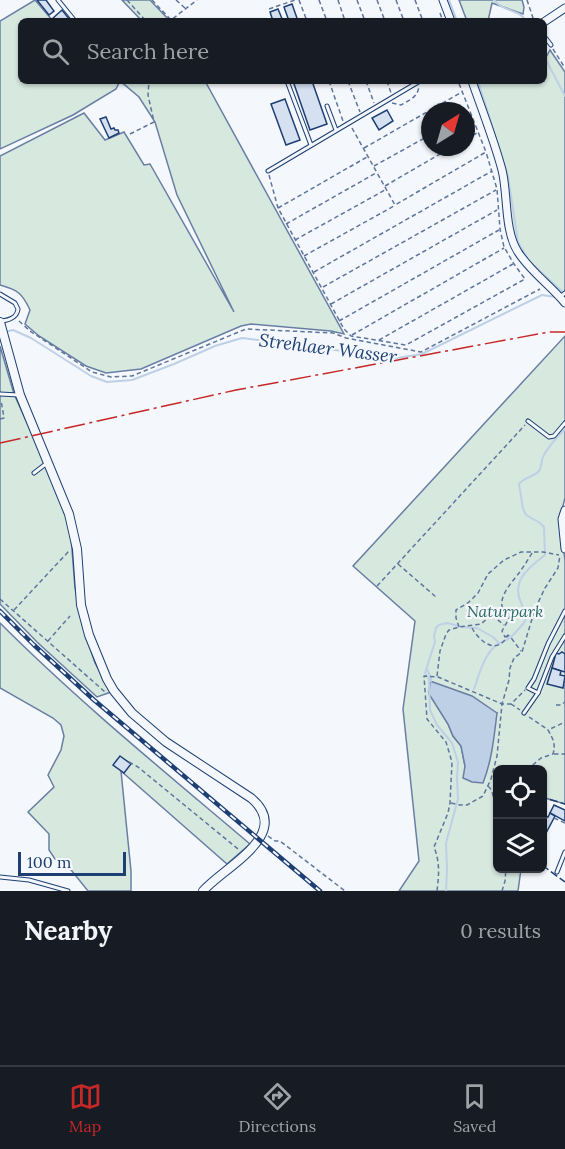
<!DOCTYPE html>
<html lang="en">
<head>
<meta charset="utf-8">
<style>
  body { margin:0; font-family:Lora,serif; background:#242831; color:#f1f3f6 }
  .controls { position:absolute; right:18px; bottom:18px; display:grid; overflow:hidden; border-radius:9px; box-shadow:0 2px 4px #0004 }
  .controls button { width:54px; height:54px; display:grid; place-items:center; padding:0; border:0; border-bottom:2px solid #363941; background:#171b24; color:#f1f3f6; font:30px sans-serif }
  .compass { position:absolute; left:421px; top:102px; width:54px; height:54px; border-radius:50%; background:#171b24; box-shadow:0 2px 4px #0004; rotate:37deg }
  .scale { position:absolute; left:18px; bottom:15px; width:108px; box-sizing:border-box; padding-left:6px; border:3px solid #1d3f73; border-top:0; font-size:16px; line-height:21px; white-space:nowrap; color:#1d3f73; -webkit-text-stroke:4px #f4f7fb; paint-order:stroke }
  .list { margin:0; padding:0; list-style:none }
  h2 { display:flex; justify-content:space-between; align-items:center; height:78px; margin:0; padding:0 24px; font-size:26px }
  h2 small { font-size:20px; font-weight:400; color:#9ea1a6 }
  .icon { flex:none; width:33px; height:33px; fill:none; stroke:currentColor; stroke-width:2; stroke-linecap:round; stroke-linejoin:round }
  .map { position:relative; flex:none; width:565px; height:891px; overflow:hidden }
  .search { position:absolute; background:#171b24; box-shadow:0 2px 4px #0004; left:18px; right:18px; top:18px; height:66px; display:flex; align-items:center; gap:15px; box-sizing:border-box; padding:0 21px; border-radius:9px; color:#9ea1a6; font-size:22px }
  .sheet { height:174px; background:#171b24 }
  nav { display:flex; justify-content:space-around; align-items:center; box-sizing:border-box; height:84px; border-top:2px solid #363941; background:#171b24; font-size:16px; color:#9ea1a6 }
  nav a { display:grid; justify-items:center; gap:3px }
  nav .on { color:#c62828 }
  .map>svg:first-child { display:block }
</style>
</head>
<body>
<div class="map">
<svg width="565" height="891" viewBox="0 0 565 891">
  <rect width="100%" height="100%" fill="#f4f7fb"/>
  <g fill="#d7e8df" stroke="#687fa3" stroke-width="1.5" fill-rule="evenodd">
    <path d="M35,0l18,21h-32v60h184l139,253 -13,-3 -80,-7 -10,2 -100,43 -35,4 -20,-7 -47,-30 -14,-12 5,-14c-8,-17 -12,-20 -30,-25v-129l84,-43 21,27 19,-8 20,33 6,-1 84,148 -57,-117 -22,-73 -16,-25 -19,-16 -4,8 -43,26 -73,34v-128z"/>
    <polygon points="122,0 150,0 170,21 142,21"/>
    <polygon points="459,0 522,0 524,7 523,14 492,3 488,21 467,21"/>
    <polygon points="550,50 565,72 565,300 532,266 518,248 512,230 507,181 476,81 544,81 544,59 545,59"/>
    <path d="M565,336v162l-5,19 5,44v243l-20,-6 -2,5 -1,-33h-44v98l23,1 -3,22h-119l20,-30 -16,-152 12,-88 -62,-55zM430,694l67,19 -32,53 -4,-20 -8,-10 -5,-12z"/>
    <polygon points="0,346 14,394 61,498 70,524 75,588 83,627 95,663 111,692 97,697 37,642 0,604"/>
    <path d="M0,623c79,79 165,149 250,221l-23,20 -106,-93 10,100v20h-43l-20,-25 -13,-7 -6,-9v-16l-21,-22 26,-25 -6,-12 13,-25 3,-14 -3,-11 -8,-7 -53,-30z"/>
  </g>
  <path fill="#bed0e5" stroke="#687fa3" stroke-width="1.5" d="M430,681l42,15 25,17c-3,24 -5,47 -14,70l-11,-1 -9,-4 2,-12 -4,-20 -8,-10 -5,-12 -19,-30z"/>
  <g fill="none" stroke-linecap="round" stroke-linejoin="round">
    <g stroke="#bed0e5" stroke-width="2">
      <polyline points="449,0 457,21"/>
      <path d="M494,0c11,13 24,8 32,21"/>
      <polyline points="544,56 565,96"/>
      <polyline points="478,81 508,176 518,242 529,261 565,294"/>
      <polyline points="4,332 13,330 31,338 91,376 107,382 132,380 174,364 215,346 242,338 397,358 422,354 542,295 555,297"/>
      <polyline points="427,669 431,678 431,681 429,679"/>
      <path d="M474,689c5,-14 9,-31 20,-42 4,-5 11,-5 16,-9 3,-3 13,-13 15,-17 2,-7 -1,-12 -4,-18 -10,-22 7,-35 24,-48l-1,-28 -4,-4 -14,-8 -3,-6 -4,-25c5,-7 15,-7 20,-13 3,-4 2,-10 4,-14 5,-11 14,-20 22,-28"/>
      <polyline points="446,891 447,870 446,843 458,799 457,778 458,762 452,743 437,725 430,710 429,679 425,673 435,642 434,636 436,628 439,625 447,623 463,627 477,628 493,637 499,643"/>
    </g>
  </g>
  <g fill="#d5e0f0" stroke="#1d3f73" stroke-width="1.5">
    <polygon points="37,0 46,0 54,11 49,15"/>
    <polygon points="292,4 298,21 289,21 284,7"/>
    <polygon points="278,9 283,21 273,21 270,12"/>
    <polygon points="62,10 70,20 69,21 54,21 52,19"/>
    <polygon points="293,81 312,81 327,124 310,130"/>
    <polygon points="285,99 300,140 286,145 271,104"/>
    <polygon points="387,110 393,121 379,130 372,118"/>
    <polygon points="106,117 111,129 114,128 115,130 118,130 119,133 109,138 100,119"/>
    <polygon points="562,652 565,654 565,672 552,668 556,653 559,654"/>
    <polygon points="552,668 561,671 560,675 565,676 563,688 547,684"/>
    <polygon points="120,756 131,764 124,773 113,765"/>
    <polygon points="554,805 565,810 565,821 550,813"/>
    <polygon points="550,813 555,816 545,835 542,833 542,815 548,817"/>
  </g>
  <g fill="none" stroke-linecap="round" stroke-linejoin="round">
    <g stroke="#1d3f73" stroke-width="5">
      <g id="service">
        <polyline points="58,0 75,21"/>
        <polyline points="544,36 551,45"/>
        <polyline points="287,81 311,145"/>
        <polyline points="327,106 336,130"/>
        <polyline points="268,171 420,81"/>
        <path d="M0,294l15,9 3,6c-1,9 -9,11 -16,12"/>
        <polyline points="560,297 565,293"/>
        <polyline points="0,394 19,395"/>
        <polyline points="528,421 549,437 554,436 565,423"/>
        <polyline points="34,473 47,463"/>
        <polyline points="538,693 528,688 534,679 548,644 565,611"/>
        <polyline points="524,713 538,693 552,657 565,636"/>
        <polyline points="557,872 565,852"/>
        <polyline points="0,877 29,880 68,891"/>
      </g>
    </g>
    <g stroke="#1d3f73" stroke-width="9">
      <g id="minor">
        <polyline points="443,0 451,21"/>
        <polyline points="544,22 565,8"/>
        <path d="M472,81c10,29 22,59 30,89 6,23 2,61 16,82 12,19 32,33 47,51"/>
        <polyline points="565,510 562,519 565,549"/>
      </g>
    </g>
    <g stroke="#1d3f73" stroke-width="10">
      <path id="tertiary" d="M0,322l20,73 49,119 8,35 4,56 8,30 18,44 7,12 18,22 34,29 85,56c43,36 -27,69 -48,93"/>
    </g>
    <g stroke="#5e769c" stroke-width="1.5" stroke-dasharray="4.5 3" stroke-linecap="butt">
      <polyline points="127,0 146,21"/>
      <polyline points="152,0 171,20 197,0"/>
      <polyline points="176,0 185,8"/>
      <polyline points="299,0 307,21"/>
      <polyline points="319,0 327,21"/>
      <polyline points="338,0 345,21"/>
      <polyline points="357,0 365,21"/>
      <polyline points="377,0 385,21"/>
      <polyline points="396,0 404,21"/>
      <polyline points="415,0 423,21"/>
      <polyline points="527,0 534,21"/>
      <polyline points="269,9 295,0"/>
      <polyline points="440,13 443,21"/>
      <polyline points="553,49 565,68"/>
      <polyline points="329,81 343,121"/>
      <polyline points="348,81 360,112"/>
      <polyline points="366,81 374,103"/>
      <polyline points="387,81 391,93"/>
      <path d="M392,103l9,2c9,-5 17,-8 18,-19"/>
      <polyline points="352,128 395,205 486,152 458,81"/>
      <polyline points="130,134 154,122 148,95 149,81"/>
      <polyline points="466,139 477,133"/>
      <polyline points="364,148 462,92"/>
      <polyline points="374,166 430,135"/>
      <polyline points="269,175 278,208 344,329 351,336 406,345 525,279 514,264 504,247 500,229 497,189 486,152"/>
      <polyline points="385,186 452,147"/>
      <polyline points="278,208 367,157"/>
      <polyline points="286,224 376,173"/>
      <polyline points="295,240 385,190"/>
      <polyline points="304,256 394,206"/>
      <polyline points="314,272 492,171"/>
      <polyline points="323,287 496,190"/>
      <polyline points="331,304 497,210"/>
      <polyline points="19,321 30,331 92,372 111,377 132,376 246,329 333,333 346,338 421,352 540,289"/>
      <polyline points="339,321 499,230"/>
      <polyline points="352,335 504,248"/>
      <polyline points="379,340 513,264"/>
      <polyline points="0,419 4,418 1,400"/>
      <path d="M532,553c-4,7 -8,13 -13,20 -6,8 -27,30 -12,40 9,5 19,1 27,-4"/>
      <polyline points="398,564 436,597"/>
      <polyline points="377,586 525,425"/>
      <polyline points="0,599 105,692"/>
      <polyline points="14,610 69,551"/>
      <polyline points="492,615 504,625"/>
      <polyline points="459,627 456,618 456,610 468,603 478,593 488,574 504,560 521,552 543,552 559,555"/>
      <path d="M472,628c8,14 25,28 36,7l4,4 9,12"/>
      <polyline points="507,636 505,637 502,631 511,615"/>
      <polyline points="48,641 70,616"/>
      <polyline points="437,676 440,651 446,634 449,630 459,627 481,624 497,610 503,610"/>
      <polyline points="511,704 520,710"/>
      <polyline points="556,705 561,705 565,702"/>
      <polyline points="529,717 547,729"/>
      <polyline points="554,754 565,754"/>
      <polyline points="129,762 138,767 238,849"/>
      <path d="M527,770l14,-12 12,-4c3,-10 0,-15 -5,-24l17,-8"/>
      <path d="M488,786c8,7 4,19 10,28"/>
      <polyline points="451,803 460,805 467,805 483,796 491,779 497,756 502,704 509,680 510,668 514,658 522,652 535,609 545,588 558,568 560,555"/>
      <polyline points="554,818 565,823"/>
      <polyline points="268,836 275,841 280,841 345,891"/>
      <path d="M437,891c2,-16 3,-29 -3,-44l14,-34 2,-10 2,-41 -6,-20 -19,-23 -3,-43 14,1 64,27h9l14,-14"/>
      <polyline points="502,891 505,881 506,868"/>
    </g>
    <use href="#service" stroke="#f4f7fb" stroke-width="3"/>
    <use href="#minor" stroke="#f4f7fb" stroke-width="7"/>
    <use href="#tertiary" stroke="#f4f7fb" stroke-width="8"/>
    <g stroke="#1d3f73" stroke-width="4.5">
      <polyline id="rail" points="0,611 34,645 94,700 320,891"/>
    </g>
    <use href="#rail" stroke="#f4f7fb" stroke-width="2" stroke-dasharray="7" stroke-linecap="butt"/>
    <g stroke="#1d3f73" stroke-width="1.5" stroke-dasharray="8 3" stroke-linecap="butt">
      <polyline points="542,803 545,798 565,804"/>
      <polyline points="542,865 565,882"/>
    </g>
    <polyline stroke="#c62828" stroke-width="1.5" stroke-dasharray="21 4.5 3 4.5" stroke-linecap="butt" points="0,443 236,390 549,332 565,332"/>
  </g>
  <g text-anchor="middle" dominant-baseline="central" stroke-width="4.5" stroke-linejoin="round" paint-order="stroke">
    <g font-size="16" font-style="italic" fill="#2c6c60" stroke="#f4f7fb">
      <text x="505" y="611">Naturpark</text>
    </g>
    <g font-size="18" font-style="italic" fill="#1d3f73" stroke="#f4f7fb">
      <text transform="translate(328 348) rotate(7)">Strehlaer Wasser</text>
    </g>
  </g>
</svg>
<div class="controls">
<button><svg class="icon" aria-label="locate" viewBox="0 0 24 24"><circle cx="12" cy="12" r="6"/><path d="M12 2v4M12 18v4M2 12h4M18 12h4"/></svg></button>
<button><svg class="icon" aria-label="layers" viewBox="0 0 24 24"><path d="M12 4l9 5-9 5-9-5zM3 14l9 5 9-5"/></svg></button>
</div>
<svg class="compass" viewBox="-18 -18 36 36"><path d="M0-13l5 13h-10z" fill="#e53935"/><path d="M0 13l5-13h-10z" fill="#9ea1a6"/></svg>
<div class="scale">100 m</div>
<div class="search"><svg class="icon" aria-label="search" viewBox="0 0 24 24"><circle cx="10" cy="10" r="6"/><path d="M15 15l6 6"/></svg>Search here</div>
</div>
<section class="sheet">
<h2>Nearby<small>0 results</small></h2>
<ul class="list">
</ul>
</section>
<nav>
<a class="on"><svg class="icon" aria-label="map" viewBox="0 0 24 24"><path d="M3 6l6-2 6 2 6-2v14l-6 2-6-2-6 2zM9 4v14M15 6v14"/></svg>Map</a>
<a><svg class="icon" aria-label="directions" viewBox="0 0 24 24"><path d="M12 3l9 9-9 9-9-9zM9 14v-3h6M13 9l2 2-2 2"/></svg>Directions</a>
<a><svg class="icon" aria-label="saved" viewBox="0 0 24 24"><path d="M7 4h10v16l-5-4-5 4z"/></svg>Saved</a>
</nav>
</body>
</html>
